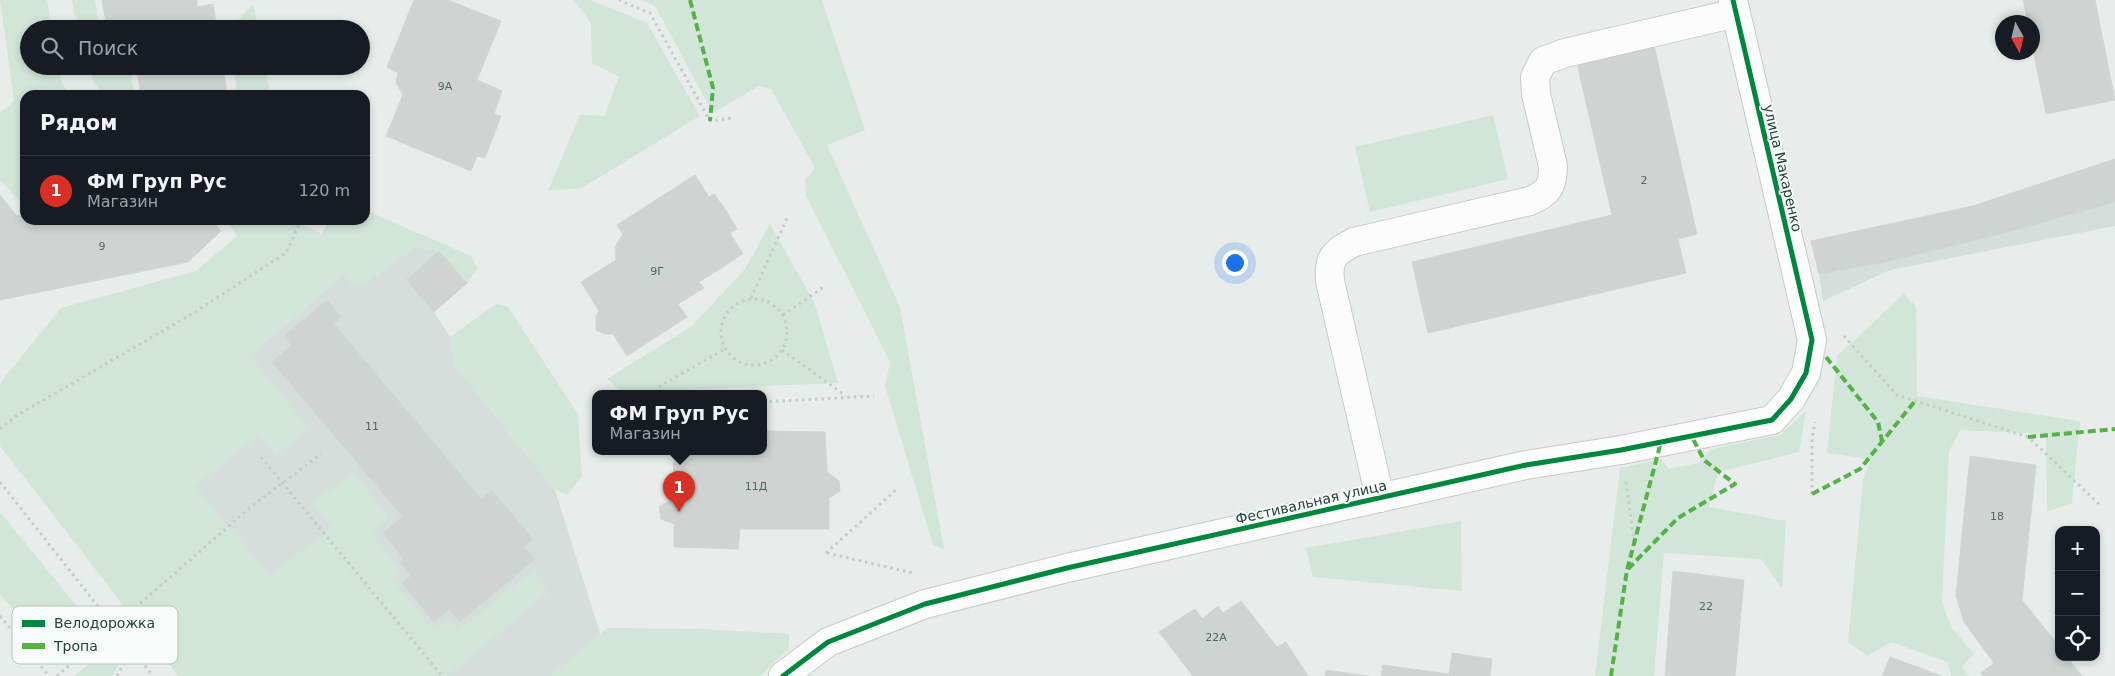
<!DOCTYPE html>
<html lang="ru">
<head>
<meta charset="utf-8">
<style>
  body { margin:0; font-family:"DejaVu Sans",sans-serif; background:#20242c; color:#f1f3f6 }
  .controls { position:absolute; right:15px; bottom:15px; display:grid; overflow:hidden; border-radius:10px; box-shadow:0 2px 8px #0003 }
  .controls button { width:45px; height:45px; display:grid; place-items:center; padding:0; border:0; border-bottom:1px solid #363941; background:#171b24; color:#f1f3f6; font:25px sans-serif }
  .compass { position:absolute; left:1995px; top:15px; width:45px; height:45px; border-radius:50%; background:#171b24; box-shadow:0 2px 8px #0003; rotate:172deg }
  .you { position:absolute; left:1234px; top:262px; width:18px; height:18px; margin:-12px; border:4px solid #fff; border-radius:50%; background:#1a73e8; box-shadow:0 0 0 8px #1a73e833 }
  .badge { display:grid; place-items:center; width:32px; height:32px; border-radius:50%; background:#d93025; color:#fff; font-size:16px; font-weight:700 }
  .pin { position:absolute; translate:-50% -41px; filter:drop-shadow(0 1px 2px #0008) }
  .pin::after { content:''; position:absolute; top:26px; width:18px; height:15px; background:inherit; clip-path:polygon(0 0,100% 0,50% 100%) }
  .popup { position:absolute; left:592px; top:390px; width:175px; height:65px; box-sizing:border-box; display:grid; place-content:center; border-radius:10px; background:#171b24; filter:drop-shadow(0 1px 4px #0005); font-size:16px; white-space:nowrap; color:#9ea1a6 }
  .popup b { font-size:19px; color:#f1f3f6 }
  .popup::after { content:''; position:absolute; left:50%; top:100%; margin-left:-10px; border:10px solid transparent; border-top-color:#171b24 }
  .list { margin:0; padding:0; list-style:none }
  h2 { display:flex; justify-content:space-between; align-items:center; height:65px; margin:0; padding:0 20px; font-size:21px }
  h2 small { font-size:16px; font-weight:400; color:#9ea1a6 }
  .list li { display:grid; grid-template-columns:32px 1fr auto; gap:15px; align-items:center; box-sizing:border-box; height:70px; padding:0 20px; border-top:1px solid #363941 }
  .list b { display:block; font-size:19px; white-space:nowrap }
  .list p { margin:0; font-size:16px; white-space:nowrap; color:#9ea1a6 }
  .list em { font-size:16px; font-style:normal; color:#9ea1a6 }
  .icon { flex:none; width:28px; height:28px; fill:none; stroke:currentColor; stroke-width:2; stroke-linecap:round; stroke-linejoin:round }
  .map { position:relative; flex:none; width:2115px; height:676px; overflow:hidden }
  .search { position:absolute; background:#171b24; box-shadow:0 2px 8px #0003; left:20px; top:20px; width:350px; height:55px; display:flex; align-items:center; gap:12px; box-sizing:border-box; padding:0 18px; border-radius:28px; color:#9ea1a6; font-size:19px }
  .panel { position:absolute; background:#171b24; box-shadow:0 2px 8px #0003; left:20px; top:90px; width:350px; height:135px; border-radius:15px }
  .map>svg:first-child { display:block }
</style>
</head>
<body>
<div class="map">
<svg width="2115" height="676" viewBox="0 0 2115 676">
  <rect width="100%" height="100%" fill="#e8edeb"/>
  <g fill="#d6dedb">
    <polygon points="2115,159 2115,226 1890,270 1823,301 1819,274 1811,241 1973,206"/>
    <polygon points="416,246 439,251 406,281 434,312 450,337 456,367 555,490 606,652 740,676 204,676 145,601 250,355 344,274 364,284"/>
  </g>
  <g fill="#d1e6d8">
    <polygon points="0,0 47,0 52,29 29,29 29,66 58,66 61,81 69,95 25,95 25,204 22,204 0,180 0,113 14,101"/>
    <polygon points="72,0 95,0 99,25 82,27 74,14"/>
    <polygon points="574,0 590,0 647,23 700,116 582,188 548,191 580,115 604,116 619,77 592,63 591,23"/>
    <polygon points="641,0 822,0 865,130 827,145 900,307 944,549 933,545 885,386 890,362 806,196 805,180 815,168 771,89 759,86 713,113 655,6"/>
    <polygon points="253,4 258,29 230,29"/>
    <polygon points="96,66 130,66 134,95 105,95 94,84 90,72"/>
    <polygon points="234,66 265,66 269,88 264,95 235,95 237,94"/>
    <polygon points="1493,115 1508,179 1370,212 1355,147"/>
    <polygon points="365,210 471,256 478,269 467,283 439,251 416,246 364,284 351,284 343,275 250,355 309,430 275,455 259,435 195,486 270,576 332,527 312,504 354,473 388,517 371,533 401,571 392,578 434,630 449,620 458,630 535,570 547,593 447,676 178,676 0,446 0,383 61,308 196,271 237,236 226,220 292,220 322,234 329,220 365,220"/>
    <polygon points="770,224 815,304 838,383 699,389 662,393 623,393 607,379 692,326 745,269"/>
    <polygon points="1904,294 1916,306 1917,396 2080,421 2072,503 2047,512 2046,434 1961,430 1949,451 1942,603 1952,628 1974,654 1962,667 1969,676 1951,676 1948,662 1891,642 1867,656 1848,642 1863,480 1871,459 1827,453 1837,356"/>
    <polygon points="496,304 508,307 578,414 582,477 567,495 555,490 456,367 450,337"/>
    <polygon points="1806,411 1799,452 1718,472 1709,507 1786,521 1782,589 1761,559 1664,553 1654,676 1595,676 1620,468 1661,459 1669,469 1698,463 1712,449 1780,435"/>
    <polygon points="0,512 88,620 83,641 55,657 0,594"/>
    <polygon points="1461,521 1462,591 1313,577 1306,548"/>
    <polygon points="607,628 700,629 789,634 789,648 760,676 550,676"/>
    <polygon points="114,644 124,656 112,676 74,676"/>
  </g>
  <g fill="#cfd4d2" stroke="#d1d6d4">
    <polygon points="102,0 197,0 197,7 213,4 217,29 121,29 120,21 106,23"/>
    <polygon points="414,0 448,0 501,21 477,80 502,91 494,114 501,116 485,158 477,156 471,171 386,136 403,95 396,82 398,73 387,67"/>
    <polygon points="2023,0 2095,0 2115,100 2046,114 2032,45 2032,22 2028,22"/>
    <polygon points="1653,41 1697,234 1678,239 1686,273 1428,333 1412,262 1612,215 1576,59"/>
    <polygon points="136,66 223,66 227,92 211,95 141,95"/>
    <polygon points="2115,159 2115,202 1997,235 1881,263 1819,274 1811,241 1973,206"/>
    <polygon points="695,175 709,197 714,194 725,209 737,229 730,233 743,254 699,282 704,288 678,304 687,317 627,356 613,334 605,334 596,330 596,316 599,311 581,282 616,260 615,247 623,234 617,225"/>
    <polygon points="0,195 17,216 25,214 25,220 211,220 221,231 188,262 0,300"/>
    <polygon points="439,251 467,283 434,312 406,280"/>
    <polygon points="327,300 341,317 334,324 481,499 492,490 533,539 524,547 535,559 460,622 449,609 434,622 402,583 411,576 400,562 404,559 383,533 403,517 272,362 291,345 284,336"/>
    <polygon points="763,431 825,432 827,472 839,481 840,491 829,498 829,529 740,529 738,549 674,547 674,524 661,519 659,507 673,499 674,451 763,451"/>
    <polygon points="1970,456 2036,465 2022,600 2059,646 2059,657 2067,657 2082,676 1983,676 1981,673 1994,663 1964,622 1956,595"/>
    <polygon points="1673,571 1744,580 1735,676 1665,676"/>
    <polygon points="1241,601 1277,647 1286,642 1308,676 1193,676 1159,632 1195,609 1202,619 1218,606 1223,613"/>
    <polygon points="1452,653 1492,659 1490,676 1381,676 1383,665 1449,674"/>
    <polygon points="1890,657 1942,676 1882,676"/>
    <polygon points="1326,670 1369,676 1325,676"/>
  </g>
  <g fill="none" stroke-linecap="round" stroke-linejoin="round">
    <g stroke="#c5cac8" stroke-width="30">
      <g id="minor">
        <path d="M1380,498l-50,-217c-2,-24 4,-28 24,-39l176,-41c18,-8 23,-14 23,-35l-17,-72 -1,-17 8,-16 22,-8 171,-40"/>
        <polyline points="783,676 828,642 925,604 1067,568 1526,465 1621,450 1772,420 1791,399 1806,373 1812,340 1733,0"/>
      </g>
    </g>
    <g stroke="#c3ccca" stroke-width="3" stroke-dasharray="2.5 4" stroke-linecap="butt">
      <polyline points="619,0 650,13 710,121 732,118"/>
      <polyline points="751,298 787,218"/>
      <circle cx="754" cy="332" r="33"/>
      <polyline points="783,315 825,286"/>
      <polyline points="1844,336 1897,395 2028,437 2099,504"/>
      <polyline points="782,350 846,396"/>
      <polyline points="656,393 660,386 725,349"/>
      <polyline points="763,402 874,396"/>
      <polyline points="0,429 16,416 192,314 286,253 301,220"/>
      <polyline points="261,457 442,676"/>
      <polyline points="0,482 153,676"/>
      <polyline points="1626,482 1634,541"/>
      <polyline points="1812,494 1812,439 1815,422"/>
      <polyline points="826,553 897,489"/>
      <polyline points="827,553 913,573"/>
      <polyline points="0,616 49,676"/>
      <polyline points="57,676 252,506 321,454"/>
      <polyline points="117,676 132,650"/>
    </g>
    <use href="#minor" stroke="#fcfcfc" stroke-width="28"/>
    <g stroke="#55b346" stroke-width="4" stroke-dasharray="8 4" stroke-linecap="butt">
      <polyline points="690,0 713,88 710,121"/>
      <polyline points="1826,357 1878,422 1882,441"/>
      <polyline points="2028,437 2115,429"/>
      <polyline points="1812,494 1860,469 1915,401"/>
      <polyline points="1628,569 1678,518 1735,484 1704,460 1692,437"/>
      <polyline points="1611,676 1627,570 1661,442"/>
    </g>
    <g stroke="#f7fbf9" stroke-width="8">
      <polyline id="cycleway" points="783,676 828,642 925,604 1067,568 1526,465 1621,450 1772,420 1791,399 1806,373 1812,340 1733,0"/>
    </g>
    <use href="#cycleway" stroke="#00873e" stroke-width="5"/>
  </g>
  <g text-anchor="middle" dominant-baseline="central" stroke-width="4" stroke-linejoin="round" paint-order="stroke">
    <g font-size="11" fill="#506761">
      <text x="445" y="86">9А</text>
      <text x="1644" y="180">2</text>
      <text x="102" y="246">9</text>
      <text x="657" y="271">9Г</text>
      <text x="372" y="426">11</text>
      <text x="756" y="486">11Д</text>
      <text x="1997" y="516">18</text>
      <text x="1706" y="606">22</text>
      <text x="1216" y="637">22А</text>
    </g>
    <g font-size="14" fill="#24423a" stroke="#f7fbf9">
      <text transform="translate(1783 168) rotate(77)">улица Макаренко</text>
      <text transform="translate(1311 502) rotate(-13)">Фестивальная улица</text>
    </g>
  </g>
  <rect x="12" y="606" width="166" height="58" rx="8" fill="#f7fbf9" stroke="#b8c4c0" stroke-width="1"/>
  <rect x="22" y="620" width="23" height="7" fill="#00873e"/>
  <rect x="22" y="643" width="23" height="6" fill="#55b346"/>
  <g font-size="14" fill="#24423a">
    <text x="54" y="628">Велодорожка</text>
    <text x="54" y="651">Тропа</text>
  </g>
</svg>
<div class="controls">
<button>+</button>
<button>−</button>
<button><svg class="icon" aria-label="locate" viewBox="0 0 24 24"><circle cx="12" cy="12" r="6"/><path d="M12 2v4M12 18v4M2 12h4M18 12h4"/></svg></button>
</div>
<svg class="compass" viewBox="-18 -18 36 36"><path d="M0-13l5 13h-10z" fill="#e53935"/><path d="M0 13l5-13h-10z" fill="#9ea1a6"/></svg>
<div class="you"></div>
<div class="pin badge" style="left:679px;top:512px">1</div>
<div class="popup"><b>ФМ Груп Рус</b>Магазин</div>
<div class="search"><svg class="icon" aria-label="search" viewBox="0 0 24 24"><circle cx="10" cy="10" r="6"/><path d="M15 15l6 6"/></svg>Поиск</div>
<section class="panel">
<h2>Рядом<small></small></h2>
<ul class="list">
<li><span class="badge">1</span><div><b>ФМ Груп Рус</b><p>Магазин</p></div><em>120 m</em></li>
</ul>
</section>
</div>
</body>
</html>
